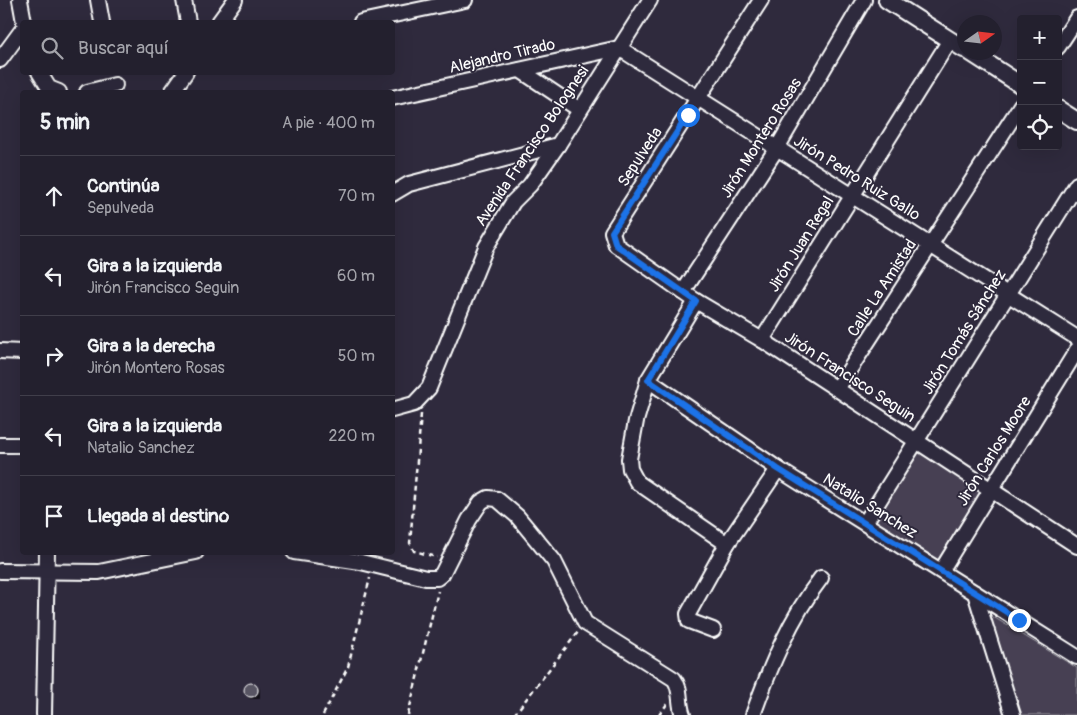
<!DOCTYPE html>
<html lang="es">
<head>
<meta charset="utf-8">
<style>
  body { margin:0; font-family:Pangolin,sans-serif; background:#2b2836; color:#f1f3f6 }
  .controls { position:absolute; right:15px; top:15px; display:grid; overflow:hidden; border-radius:5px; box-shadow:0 5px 20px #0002 }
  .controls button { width:45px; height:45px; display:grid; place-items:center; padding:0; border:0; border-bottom:1px solid #403e4a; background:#23202e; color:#f1f3f6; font:25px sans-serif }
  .compass { position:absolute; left:957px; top:15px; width:45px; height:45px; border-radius:50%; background:#23202e; box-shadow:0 5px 20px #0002; rotate:76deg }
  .stop { position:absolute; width:15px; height:15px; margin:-11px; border:4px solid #1a73e8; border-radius:50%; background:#fff }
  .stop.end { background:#1a73e8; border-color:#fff; box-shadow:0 1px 5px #0008 }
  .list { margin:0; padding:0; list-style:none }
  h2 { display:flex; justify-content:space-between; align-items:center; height:65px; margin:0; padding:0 20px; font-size:21px }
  h2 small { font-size:16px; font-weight:400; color:#a3a3aa }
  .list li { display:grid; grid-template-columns:32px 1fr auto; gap:15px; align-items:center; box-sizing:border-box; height:80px; padding:0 20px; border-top:1px solid #403e4a }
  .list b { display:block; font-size:19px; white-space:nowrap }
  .list p { margin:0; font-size:16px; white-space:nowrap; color:#a3a3aa }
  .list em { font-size:16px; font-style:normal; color:#a3a3aa }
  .icon { flex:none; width:28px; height:28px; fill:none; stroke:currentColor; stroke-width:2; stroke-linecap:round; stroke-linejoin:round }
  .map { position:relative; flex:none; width:1077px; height:715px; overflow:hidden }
  .search { position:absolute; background:#23202e; box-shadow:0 5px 20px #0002; left:20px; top:20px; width:375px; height:55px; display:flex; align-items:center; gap:12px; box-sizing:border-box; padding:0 18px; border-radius:5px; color:#a3a3aa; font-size:19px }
  .panel { position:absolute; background:#23202e; box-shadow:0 5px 20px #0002; left:20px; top:90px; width:375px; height:465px; border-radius:5px }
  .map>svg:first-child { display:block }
</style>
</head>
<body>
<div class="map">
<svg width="1077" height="715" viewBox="0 0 1077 715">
  <defs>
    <filter id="shadow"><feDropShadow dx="4.5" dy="4.5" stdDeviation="0" flood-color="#0009"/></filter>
  </defs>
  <rect width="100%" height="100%" fill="#2f2a3d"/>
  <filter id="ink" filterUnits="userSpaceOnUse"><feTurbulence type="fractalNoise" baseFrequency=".02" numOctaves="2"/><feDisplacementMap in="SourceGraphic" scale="10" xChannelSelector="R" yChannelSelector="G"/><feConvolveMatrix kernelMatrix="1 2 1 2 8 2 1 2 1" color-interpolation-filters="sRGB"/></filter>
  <g filter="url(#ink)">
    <g fill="#464152" stroke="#a2a0a8">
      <polygon points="919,451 981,492 936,562 874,521"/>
      <polygon points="990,615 1077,668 1077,715 1021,715"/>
    </g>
    <circle fill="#595564" stroke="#fff" filter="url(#shadow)" cx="251" cy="690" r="7"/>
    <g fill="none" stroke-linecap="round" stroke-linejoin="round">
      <g stroke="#fff" stroke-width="18">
        <g id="minor">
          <polyline points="20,0 24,22"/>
          <polyline points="98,0 102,22"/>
          <polyline points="184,0 188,22"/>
          <polyline points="761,0 612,232 616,245 696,301 762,340 1077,546"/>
          <polyline points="219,22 235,0"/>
          <polyline points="361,22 465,0"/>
          <polyline points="1058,47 1077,18"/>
          <polyline points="619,48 1077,338"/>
          <polyline points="0,60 22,30"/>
          <polyline points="520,70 580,110"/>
          <polyline points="39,72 49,88 59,92"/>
          <polyline points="87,92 115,85"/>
          <polyline points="172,92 186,72"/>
          <polyline points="392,98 619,48"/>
          <polyline points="392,194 409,184 558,145"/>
          <polyline points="683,292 777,148 864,0"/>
          <polyline points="696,301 648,380 636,421 629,459 630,469 637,482 727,544"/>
          <polyline points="762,340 950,40"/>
          <polyline points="0,351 22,352"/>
          <polyline points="648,380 778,469 1077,657"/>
          <polyline points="837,389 1021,105"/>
          <polyline points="392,410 414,404 429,388 486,247 513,202 530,185 558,145 650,0"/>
          <polyline points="0,445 22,445"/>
          <polyline points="865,523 1077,184"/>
          <path d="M294,552l67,10 65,16h11l5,-4 27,-54 12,-18 7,-4 9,1 20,17 37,45 31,62 89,56c8,10 4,24 9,36"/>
          <polyline points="0,571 99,572 196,552"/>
          <polyline points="941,571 1077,350"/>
          <polyline points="975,593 1013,715"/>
          <polyline points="713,630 689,621 688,614 727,544 778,469"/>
          <polyline points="44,715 47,552"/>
          <path d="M753,715c17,-48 37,-97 68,-137"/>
        </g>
      </g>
      <g stroke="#fff" stroke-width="20">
        <g id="tertiary">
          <polyline points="887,0 964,49"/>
          <polyline points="970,52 1021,85"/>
          <polyline points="1058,109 1077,121"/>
        </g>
      </g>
      <g stroke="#fff" stroke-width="2.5" stroke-dasharray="5 4" stroke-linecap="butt">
        <polyline points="421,414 410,543 414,551 437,557"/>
        <polyline points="323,715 348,667 370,578"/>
        <polyline points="408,715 438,591"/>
        <polyline points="514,715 578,632"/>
        <polyline points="659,715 667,704"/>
      </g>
      <use href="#minor" stroke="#2f2a3d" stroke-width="14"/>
      <use href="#tertiary" stroke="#2f2a3d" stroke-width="16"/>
    </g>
  </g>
  <g fill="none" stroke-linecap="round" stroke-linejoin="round" filter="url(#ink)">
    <polyline stroke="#1a73e8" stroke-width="6" points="688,115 612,232 616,245 696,301 648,380 778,469 1019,620"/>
  </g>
  <g text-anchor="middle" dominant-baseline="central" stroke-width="4" stroke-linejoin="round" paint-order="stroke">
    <g font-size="16" fill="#fff" stroke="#2f2a3d">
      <text transform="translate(502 56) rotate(-13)">Alejandro Tirado</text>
      <text transform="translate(761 138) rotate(-58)">Jirón Montero Rosas</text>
      <text transform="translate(532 146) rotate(-56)">Avenida Francisco Bolognesi</text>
      <text transform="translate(640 157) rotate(-57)">Sepulveda</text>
      <text transform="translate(857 178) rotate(32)">Jirón Pedro Ruiz Gallo</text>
      <text transform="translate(801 244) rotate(-58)">Jirón Juan Regal</text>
      <text transform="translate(882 288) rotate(-57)">Calle La Amistad</text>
      <text transform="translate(964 332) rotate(-58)">Jirón Tomás Sánchez</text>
      <text transform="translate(850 377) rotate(33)">Jirón Francisco Seguin</text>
      <text transform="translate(994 451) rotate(-58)">Jirón Carlos Moore</text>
      <text transform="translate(870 506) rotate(32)">Natalio Sanchez</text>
    </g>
  </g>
</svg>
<div class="controls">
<button>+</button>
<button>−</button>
<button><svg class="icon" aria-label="locate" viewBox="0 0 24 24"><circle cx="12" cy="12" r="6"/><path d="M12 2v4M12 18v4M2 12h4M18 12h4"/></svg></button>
</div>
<svg class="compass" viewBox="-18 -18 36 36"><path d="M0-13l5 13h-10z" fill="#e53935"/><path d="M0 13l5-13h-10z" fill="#a3a3aa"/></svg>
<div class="stop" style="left:688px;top:115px"></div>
<div class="stop end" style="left:1019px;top:620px"></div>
<div class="search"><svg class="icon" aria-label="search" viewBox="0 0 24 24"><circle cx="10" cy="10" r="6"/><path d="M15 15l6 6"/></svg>Buscar aquí</div>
<section class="panel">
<h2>5 min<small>A pie · 400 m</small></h2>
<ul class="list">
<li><svg class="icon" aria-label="ahead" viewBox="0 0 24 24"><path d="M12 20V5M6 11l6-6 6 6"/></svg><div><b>Continúa</b><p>Sepulveda</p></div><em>70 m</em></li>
<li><svg class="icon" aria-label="left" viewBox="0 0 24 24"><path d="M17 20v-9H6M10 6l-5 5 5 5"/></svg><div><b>Gira a la izquierda</b><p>Jirón Francisco Seguin</p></div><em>60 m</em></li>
<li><svg class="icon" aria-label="right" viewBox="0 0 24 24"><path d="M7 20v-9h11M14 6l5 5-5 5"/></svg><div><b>Gira a la derecha</b><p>Jirón Montero Rosas</p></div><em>50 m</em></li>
<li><svg class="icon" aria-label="left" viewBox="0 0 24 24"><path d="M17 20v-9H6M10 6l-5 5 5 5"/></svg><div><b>Gira a la izquierda</b><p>Natalio Sanchez</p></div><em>220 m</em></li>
<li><svg class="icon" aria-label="arrive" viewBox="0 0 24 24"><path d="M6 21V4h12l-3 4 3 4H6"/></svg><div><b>Llegada al destino</b></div></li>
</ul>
</section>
</div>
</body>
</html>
